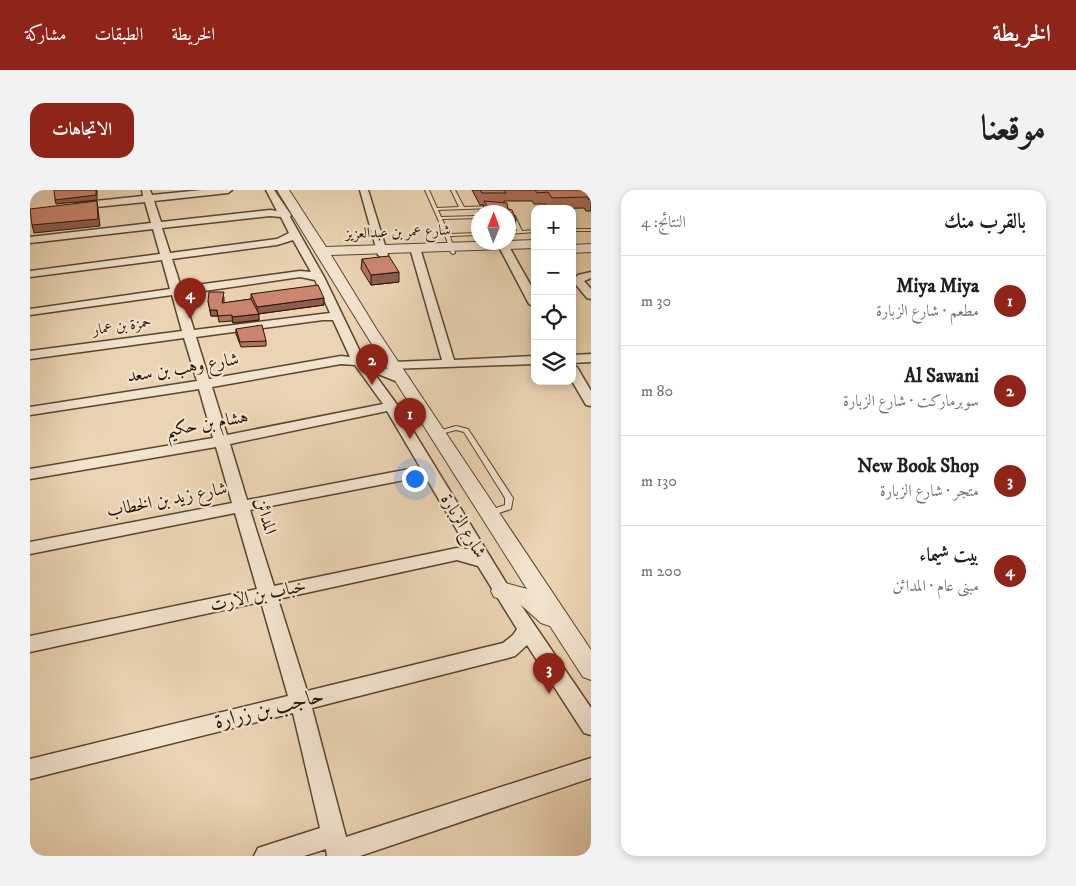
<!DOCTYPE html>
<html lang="ar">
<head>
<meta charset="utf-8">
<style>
  body { margin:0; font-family:"IM FELL DW Pica",Amiri,serif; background:#f2f2f2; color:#202124; direction:rtl }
  .controls { position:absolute; right:15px; top:15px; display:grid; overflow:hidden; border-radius:10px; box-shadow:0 2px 8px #0003 }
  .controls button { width:45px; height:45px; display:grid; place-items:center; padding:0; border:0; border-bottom:1px solid #e0e0e0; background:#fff; color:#202124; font:25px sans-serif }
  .compass { position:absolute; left:441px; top:15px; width:45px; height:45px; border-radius:50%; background:#fff; box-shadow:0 2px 8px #0003; rotate:1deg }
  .you { position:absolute; left:384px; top:288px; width:18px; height:18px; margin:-12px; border:4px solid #fff; border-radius:50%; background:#1a73e8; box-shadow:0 0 0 8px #1a73e833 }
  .badge { display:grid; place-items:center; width:32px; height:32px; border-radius:50%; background:#8f2418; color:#fff; font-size:16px; font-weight:700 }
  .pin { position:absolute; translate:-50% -41px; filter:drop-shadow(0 1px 2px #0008) }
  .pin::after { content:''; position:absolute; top:26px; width:18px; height:15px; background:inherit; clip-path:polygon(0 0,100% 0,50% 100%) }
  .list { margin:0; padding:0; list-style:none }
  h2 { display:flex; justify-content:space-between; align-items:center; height:65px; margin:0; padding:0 20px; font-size:21px }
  h2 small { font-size:16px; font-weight:400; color:#757577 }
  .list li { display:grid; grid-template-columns:32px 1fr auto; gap:15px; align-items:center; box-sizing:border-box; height:90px; padding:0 20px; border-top:1px solid #e0e0e0 }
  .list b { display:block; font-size:19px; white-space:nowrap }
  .list p { margin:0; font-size:16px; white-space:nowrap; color:#757577 }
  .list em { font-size:16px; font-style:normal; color:#757577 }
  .icon { flex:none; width:28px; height:28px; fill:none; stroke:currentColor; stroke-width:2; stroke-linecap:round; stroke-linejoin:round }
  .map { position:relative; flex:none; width:561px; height:666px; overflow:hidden; direction:ltr; border-radius:15px }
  header { display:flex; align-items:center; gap:30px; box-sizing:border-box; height:70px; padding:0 25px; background:#8f2418; color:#fff }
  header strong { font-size:24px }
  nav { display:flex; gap:28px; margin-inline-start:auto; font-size:18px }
  .intro { display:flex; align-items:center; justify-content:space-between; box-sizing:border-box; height:120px; padding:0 30px }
  h1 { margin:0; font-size:35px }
  .button { padding:12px 22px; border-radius:15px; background:#8f2418; color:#fff; font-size:18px; font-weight:700 }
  main { display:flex; gap:30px; padding:0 30px }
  aside { flex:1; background:#fff; border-radius:15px; box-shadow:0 2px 8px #0003 }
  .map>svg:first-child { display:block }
</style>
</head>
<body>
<header>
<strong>الخريطة</strong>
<nav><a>الخريطة</a><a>الطبقات</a><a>مشاركة</a></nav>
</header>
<div class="intro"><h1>موقعنا</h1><a class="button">الاتجاهات</a></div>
<main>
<aside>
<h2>بالقرب منك<small>النتائج: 4</small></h2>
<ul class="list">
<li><span class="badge">1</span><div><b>Miya Miya</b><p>مطعم · شارع الزبارة</p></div><em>30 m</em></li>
<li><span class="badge">2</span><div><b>Al Sawani</b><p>سوبرماركت · شارع الزبارة</p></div><em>80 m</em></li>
<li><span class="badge">3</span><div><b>New Book Shop</b><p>متجر · شارع الزبارة</p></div><em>130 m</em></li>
<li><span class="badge">4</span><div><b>بيت شيماء</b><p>مبنى عام · المدائن</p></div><em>200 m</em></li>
</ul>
</aside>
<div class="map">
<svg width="561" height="666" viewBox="0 0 561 666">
  <rect width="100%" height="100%" fill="#ebd4b4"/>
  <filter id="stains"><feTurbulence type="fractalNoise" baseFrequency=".004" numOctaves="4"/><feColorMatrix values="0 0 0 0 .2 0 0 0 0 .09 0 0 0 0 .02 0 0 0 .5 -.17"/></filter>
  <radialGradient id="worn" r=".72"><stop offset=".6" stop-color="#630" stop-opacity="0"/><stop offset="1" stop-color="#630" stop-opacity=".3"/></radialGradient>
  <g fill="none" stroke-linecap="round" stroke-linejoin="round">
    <g stroke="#5a452d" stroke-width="2">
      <g id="service">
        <polygon points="395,0 399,0 407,18 429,17 421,0 425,0 434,17 462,16 464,17 462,18 408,20 411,27 448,26 448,28 412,29 419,44 448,43 448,45 420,46 425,63 423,64 421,63 415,45"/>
        <polygon points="481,25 485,26 492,41 505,40 505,42 478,44 478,42 487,41"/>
        <rect x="542" y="39" width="19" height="2"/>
        <polygon points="426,236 438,239 483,308 481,319 460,326 457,325 456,323 457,321 475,315 475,308 434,242 426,240 407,245 404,243 405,242"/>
      </g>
    </g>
    <g stroke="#5a452d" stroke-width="3">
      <g id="minor">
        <path d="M112,0h8l2,5 50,-5h30l-4,3 -74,8 7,21 109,-12 7,1 -11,-21h8l17,25 -1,2 34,60 40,83 44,17 2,3 -7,4 -30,-12 25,34 110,180 83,122v27l-7,-2 -57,-88 -12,11 -7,2 -196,50 34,129 245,-79v20l-231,78h-33l-1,-7 -22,7h-50l4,-8 62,-20 -27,-115 -263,66v-20l258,-63 -27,-94 -231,50v-16l227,-47 -22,-76 -205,41v-12l202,-39 -16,-56 -186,32v-10l183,-31 -14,-49 -169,26v-8l167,-26 -13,-43 -154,21v-8l152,-20 -10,-36 -142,20v-6l140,-20 -8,-29 -132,17v-6l130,-17 -7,-25 -123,14v-6l121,-14 -6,-21 -68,7 -5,-3 5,-3 66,-7zM240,26l11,1 8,16 -12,6 -107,14 -8,-25zM263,50l18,32 -11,-1 -119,16 -9,-28 105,-14zM270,87l15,3 15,33 -136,17 -11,-36zM293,130h10l17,37 -9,-1 -132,23 -13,-42zM311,174l14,1 28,39 -156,31 -15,-48zM357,221l33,56 -173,33 -17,-56zM395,286l43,73 -11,-1 -183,38 -24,-76zM427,370l21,6 39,63 -4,6 -10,8 -196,48 -29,-92z"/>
        <polygon points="330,0 338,0 358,65 357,67 353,68 348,65"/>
        <polygon points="469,53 477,53 505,103 505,117 499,114 468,55"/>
        <polygon points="385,55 390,58 424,170 505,166 505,174 359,179 358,176 359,173 364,172 412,170 380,58"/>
        <polygon points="561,82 561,88 554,91 561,99 561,109 557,108 543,91 548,85"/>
        <polygon points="561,164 561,172 542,173 542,165"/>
        <polygon points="542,176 547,177 561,201 561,216 556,215 542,191"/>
      </g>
    </g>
    <g stroke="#5a452d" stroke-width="2">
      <g id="tertiary">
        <polygon points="247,0 259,0 296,57 505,50 505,58 301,65 347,140 561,460 561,490 553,487 520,436 511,433 491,415 464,407 461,401 464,395 472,392 497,399 333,140"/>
        <polygon points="561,54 561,62 542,63 542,55"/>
      </g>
    </g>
    <use href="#service" fill="#f2e3ce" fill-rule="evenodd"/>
    <use href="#minor" fill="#f2e3ce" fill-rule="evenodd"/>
    <use href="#tertiary" fill="#f2e3ce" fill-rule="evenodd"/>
  </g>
  <g fill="#af7260" stroke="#2a1500">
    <polygon points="442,0 561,0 561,21 556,21 554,18 519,19 515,14 504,14 502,11 474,11 474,13 486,30 484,39 478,39 478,22 448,22 448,35 446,30 448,21 453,20 454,15 450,15"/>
    <polygon points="332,69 369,92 341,95 331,79"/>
    <polygon points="221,104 294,115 228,124 229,130 203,133 202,131 189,132 188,126 181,126 178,111 194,107 194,113 221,109"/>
    <polygon points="206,139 236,151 236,156 211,157 206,144"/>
  </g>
  <g fill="#8e5d4e" stroke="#2a1500">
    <polygon points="67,0 67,10 26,14 25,10"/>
    <polygon points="67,11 68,19 70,36 4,43 2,35"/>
    <polygon points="369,82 369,92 341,95 341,85"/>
    <polygon points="294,108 294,115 227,124 227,117"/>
    <polygon points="180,120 187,120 188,126 181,126"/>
    <polygon points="229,124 229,130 203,133 202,127"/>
  </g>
  <g fill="#cb8570" stroke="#2a1500">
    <polygon points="24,0 66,0 66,5 25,10"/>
    <polygon points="450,0 474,0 476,3 452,3"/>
    <polygon points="505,0 561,0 561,9 559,10 557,7 522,8 518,2 507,3"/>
    <polygon points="67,11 68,29 2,35 0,19"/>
    <polygon points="454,11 477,13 478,19 482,20 486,30 478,30 478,22 448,23 448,21 459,20"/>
    <polygon points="359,66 369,82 341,85 332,69"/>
    <polygon points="288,95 294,108 227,117 221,104"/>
    <polygon points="179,102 194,102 192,113 221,109 229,124 202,127 202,125 188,126 187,120 180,120 178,111"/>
    <polygon points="232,135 236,151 210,152 206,139"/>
  </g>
  <g text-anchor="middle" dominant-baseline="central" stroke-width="4.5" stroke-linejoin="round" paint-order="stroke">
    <g font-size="15" fill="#2a1500" stroke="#f2e3ce">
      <text transform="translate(368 42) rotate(-2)">شارع عمر بن عبدالعزيز</text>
      <text transform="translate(92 136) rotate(-8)">حمزة بن عمار</text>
    </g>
    <g font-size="18" fill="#2a1500" stroke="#f2e3ce">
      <text transform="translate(153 178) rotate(-9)">شارع وهب بن سعد</text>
      <text transform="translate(177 234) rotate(-10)">هشام بن حكيم</text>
      <text transform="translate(137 310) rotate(-11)">شارع زيد بن الخطاب</text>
      <text transform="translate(235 326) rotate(73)">المدائن</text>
      <text transform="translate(433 336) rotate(59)">شارع الزبارة</text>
      <text transform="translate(228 406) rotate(-12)">خباب بن الارت</text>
    </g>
    <g font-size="21" fill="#2a1500" stroke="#f2e3ce">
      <text transform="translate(239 519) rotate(-14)">حاجب بن زرارة</text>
    </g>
  </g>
  <rect width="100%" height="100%" filter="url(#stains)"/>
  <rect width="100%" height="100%" fill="url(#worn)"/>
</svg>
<div class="controls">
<button>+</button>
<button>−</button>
<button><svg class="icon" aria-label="locate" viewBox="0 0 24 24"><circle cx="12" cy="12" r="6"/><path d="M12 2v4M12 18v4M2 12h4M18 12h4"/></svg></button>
<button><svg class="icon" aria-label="layers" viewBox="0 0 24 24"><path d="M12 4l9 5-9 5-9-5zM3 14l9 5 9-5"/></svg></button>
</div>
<svg class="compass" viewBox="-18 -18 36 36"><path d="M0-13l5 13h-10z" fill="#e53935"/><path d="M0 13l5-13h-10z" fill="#757577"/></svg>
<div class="you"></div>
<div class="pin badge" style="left:380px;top:249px">1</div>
<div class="pin badge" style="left:342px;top:195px">2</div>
<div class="pin badge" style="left:519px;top:504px">3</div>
<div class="pin badge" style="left:160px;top:129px">4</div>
</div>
</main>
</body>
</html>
